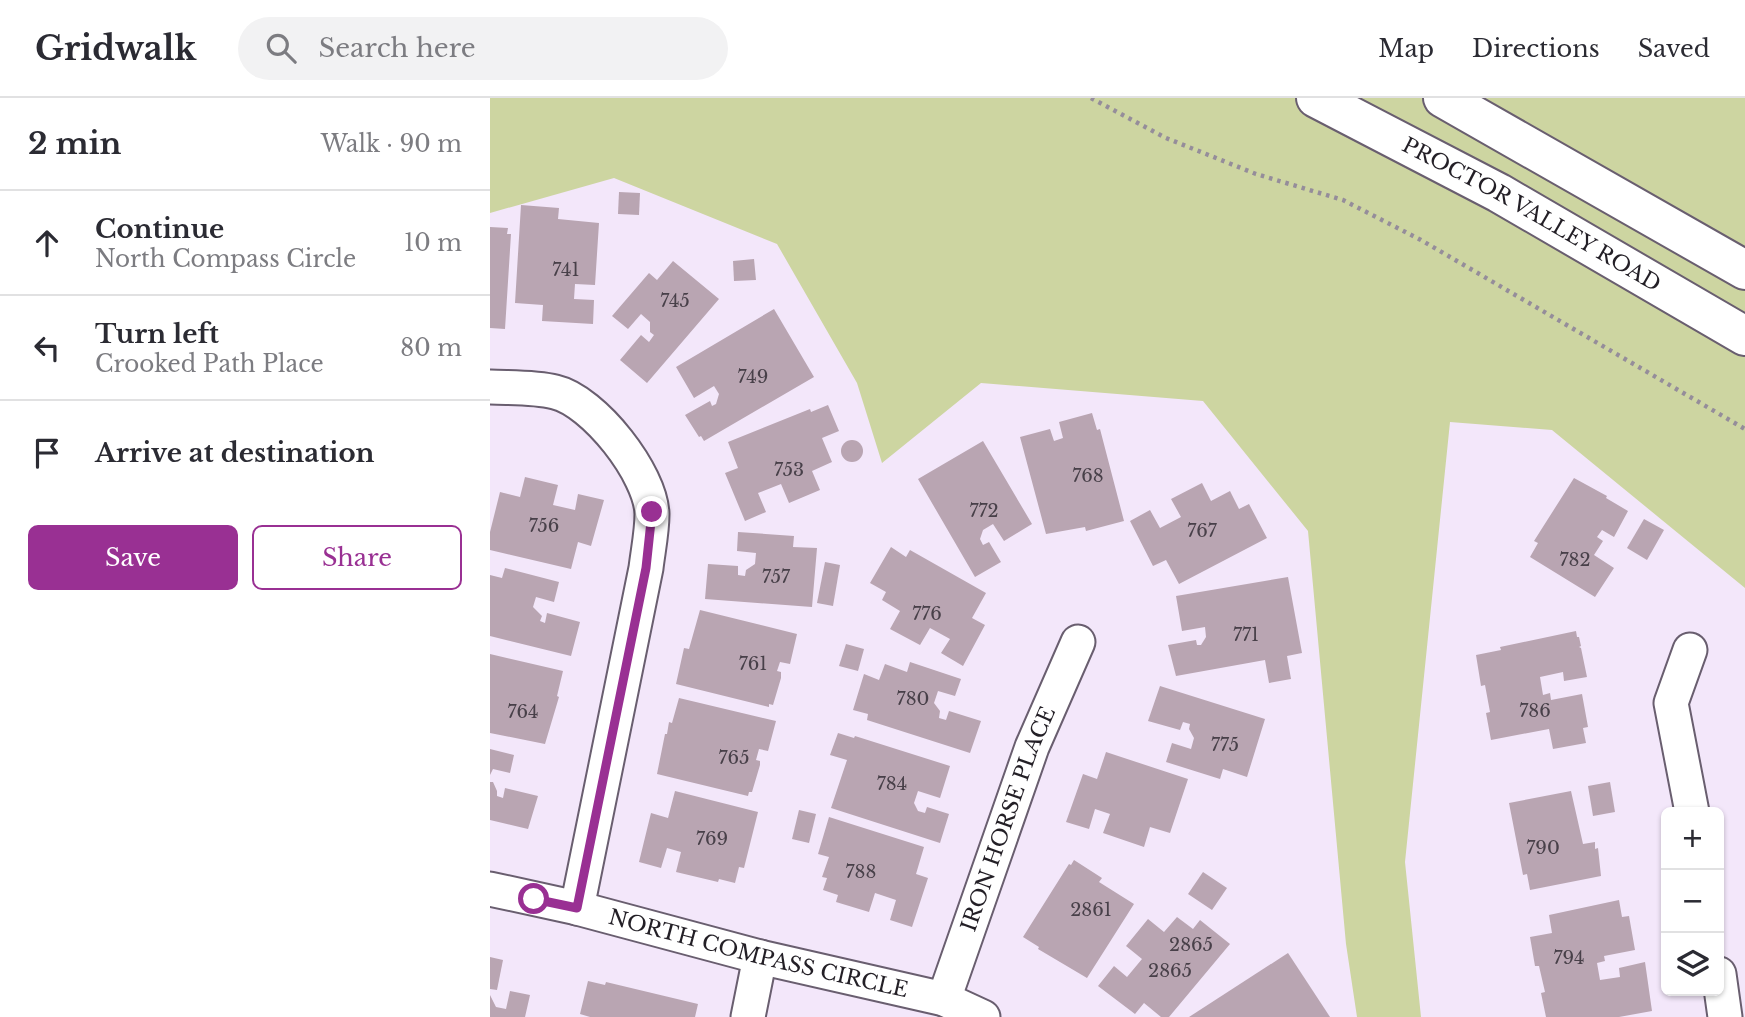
<!DOCTYPE html>
<html lang="en">
<head>
<meta charset="utf-8">
<style>
  body { margin:0; font-family:"Libre Baskerville",serif; background:#f2f2f3; color:#2b2b33 }
  .controls { position:absolute; right:21px; bottom:21px; display:grid; overflow:hidden; border-radius:10px; box-shadow:0 2px 5px #0004 }
  .controls button { width:63px; height:63px; display:grid; place-items:center; padding:0; border:0; border-bottom:2px solid #e1e1e2; background:#fff; color:#2b2b33; font:35px sans-serif }
  .stop { position:absolute; width:21px; height:21px; margin:-16px; border:5px solid #993093; border-radius:50%; background:#fff }
  .stop.end { background:#993093; border-color:#fff; box-shadow:0 2px 7px #0008 }
  .list { margin:0; padding:0; list-style:none }
  h2 { display:flex; justify-content:space-between; align-items:center; height:91px; margin:0; padding:0 28px; font-size:30px }
  h2 small { font-size:23px; font-weight:400; color:#7c7c81 }
  .list li { display:grid; grid-template-columns:46px 1fr auto; gap:21px; align-items:center; box-sizing:border-box; height:105px; padding:0 28px; border-top:2px solid #e1e1e2 }
  .list b { display:block; font-size:26px; white-space:nowrap }
  .list p { margin:0; font-size:23px; white-space:nowrap; color:#7c7c81 }
  .list em { font-size:23px; font-style:normal; color:#7c7c81 }
  .actions { display:flex; gap:14px; padding:21px 28px }
  .actions a { flex:1; padding:16px 0; border:2px solid #993093; border-radius:10px; text-align:center; font-size:24px; color:#993093 }
  .actions .main { background:#993093; color:#fff }
  .icon { flex:none; width:38px; height:38px; fill:none; stroke:currentColor; stroke-width:2; stroke-linecap:round; stroke-linejoin:round }
  .map { position:relative; flex:none; width:1255px; height:919px; overflow:hidden }
  header { display:flex; align-items:center; gap:42px; box-sizing:border-box; height:98px; padding:0 35px; background:#fff; border-bottom:2px solid #e1e1e2 }
  header strong { font-size:33px }
  nav { display:flex; gap:38px; margin-inline-start:auto; font-size:24px }
  .search { width:490px; height:63px; background:#f2f2f3; display:flex; align-items:center; gap:18px; box-sizing:border-box; padding:0 24px; border-radius:38px; color:#7c7c81; font-size:26px }
  main { display:flex }
  aside { flex:1; background:#fff }
  .map>svg:first-child { display:block }
</style>
</head>
<body>
<header>
<strong>Gridwalk</strong>
<div class="search"><svg class="icon" aria-label="search" viewBox="0 0 24 24"><circle cx="10" cy="10" r="6"/><path d="M15 15l6 6"/></svg>Search here</div>
<nav><a>Map</a><a>Directions</a><a>Saved</a></nav>
</header>
<main>
<aside>
<h2>2 min<small>Walk · 90 m</small></h2>
<ul class="list">
<li><svg class="icon" aria-label="ahead" viewBox="0 0 24 24"><path d="M12 20V5M6 11l6-6 6 6"/></svg><div><b>Continue</b><p>North Compass Circle</p></div><em>10 m</em></li>
<li><svg class="icon" aria-label="left" viewBox="0 0 24 24"><path d="M17 20v-9H6M10 6l-5 5 5 5"/></svg><div><b>Turn left</b><p>Crooked Path Place</p></div><em>80 m</em></li>
<li><svg class="icon" aria-label="arrive" viewBox="0 0 24 24"><path d="M6 21V4h12l-3 4 3 4H6"/></svg><div><b>Arrive at destination</b></div></li>
</ul>
<div class="actions"><a class="main">Save</a><a>Share</a></div>
</aside>
<div class="map">
<svg width="1255" height="919" viewBox="0 0 1255 919">
  <rect width="100%" height="100%" fill="#f3e7fa"/>
  <polygon fill="#cdd5a1" points="0,0 1255,0 1255,490 1062,332 960,324 915,764 931,919 867,919 856,846 818,433 713,303 491,285 392,365 367,285 287,146 124,80 0,115"/>
  <g fill="#b9a5b2">
    <polygon points="129,94 150,95 149,117 128,116"/>
    <polygon points="31,107 69,110 68,121 109,125 105,187 85,186 84,201 104,202 103,226 52,223 53,207 25,205"/>
    <polygon points="0,129 18,130 17,136 21,136 15,231 0,230"/>
    <polygon points="264,161 266,182 244,183 243,163"/>
    <polygon points="183,163 229,201 157,285 130,262 151,237 159,244 164,237 160,234 160,224 151,216 138,231 122,218 159,175 167,182"/>
    <polygon points="284,211 324,279 214,343 211,338 209,339 195,317 220,303 222,308 226,306 229,296 224,288 204,300 186,269"/>
    <polygon points="338,307 349,333 332,340 342,364 322,373 330,392 299,405 291,386 268,395 276,414 255,423 235,375 248,370 238,344 320,311 321,314"/>
    <polygon points="602,315 607,332 610,331 634,423 596,433 595,429 556,436 530,339 560,331 564,343 573,340 569,324"/>
    <circle cx="362" cy="353" r="11"/>
    <polygon points="493,343 542,426 514,443 503,426 493,432 490,441 493,447 499,444 511,464 485,479 428,381"/>
    <polygon points="35,379 68,387 63,407 85,412 88,396 114,402 101,448 88,444 81,471 0,452 0,434 10,394 30,399"/>
    <polygon points="1084,380 1117,398 1116,400 1138,413 1124,439 1112,432 1107,439 1113,443 1104,457 1124,470 1105,499 1040,459 1048,445 1044,443"/>
    <polygon points="712,385 721,403 740,393 749,411 759,406 777,440 689,486 676,462 663,468 640,423 660,412 670,430 691,419 681,401"/>
    <polygon points="1154,421 1174,432 1157,462 1137,450"/>
    <polygon points="248,434 304,438 303,449 327,450 322,509 215,501 218,466 248,468 248,477 255,478 256,472 265,466 266,455 247,453"/>
    <polygon points="401,449 416,459 420,452 496,495 482,520 495,527 473,568 451,555 460,541 440,530 430,547 400,531 410,513 392,502 396,494 380,485"/>
    <polygon points="335,464 350,467 343,508 327,505"/>
    <polygon points="15,470 69,484 64,504 46,499 43,509 52,518 50,523 55,525 57,515 90,524 81,558 0,538 0,477 12,480"/>
    <polygon points="798,479 812,555 797,558 801,581 779,585 775,562 686,578 678,547 706,542 707,547 711,547 716,539 715,529 692,533 686,498"/>
    <polygon points="210,512 307,536 300,566 290,564 287,573 291,574 291,580 283,607 279,606 279,609 186,586 194,550 199,551"/>
    <polygon points="1086,533 1087,539 1089,539 1091,548 1089,549 1091,550 1097,579 1074,583 1073,574 1050,579 1053,597 1060,595 1061,602 1092,596 1098,629 1093,630 1096,645 1063,651 1059,631 1001,642 996,615 1000,614 995,587 991,588 986,557 1011,552 1010,549"/>
    <polygon points="356,546 374,551 368,573 349,568"/>
    <polygon points="0,556 73,573 67,598 69,599 55,646 0,635"/>
    <polygon points="420,564 471,581 465,598 448,593 444,605 450,613 449,620 456,622 459,613 491,623 480,655 377,622 378,616 363,612 374,576 389,582 395,566 417,574"/>
    <polygon points="670,588 775,621 757,679 733,671 730,681 676,664 682,645 701,651 704,640 699,631 700,626 693,624 690,632 658,623"/>
    <polygon points="189,600 286,623 278,653 269,651 266,662 270,663 270,667 262,694 259,694 258,698 167,676 175,636 177,636 179,624 182,625"/>
    <polygon points="348,635 364,640 365,638 460,668 450,700 428,693 424,705 428,713 435,715 437,709 459,716 450,745 341,710 357,662 340,657"/>
    <polygon points="0,651 24,657 20,675 3,671 0,677"/>
    <polygon points="616,654 698,681 680,735 660,729 654,749 613,735 620,716 605,711 599,731 576,724 593,676 607,681"/>
    <polygon points="0,684 3,684 7,693 7,698 13,700 15,690 48,698 38,731 0,722"/>
    <polygon points="1120,684 1125,714 1103,718 1098,688"/>
    <polygon points="185,693 268,714 254,770 249,769 245,785 229,781 228,784 186,774 191,754 177,750 171,770 149,764 161,715 178,720"/>
    <polygon points="1081,693 1093,746 1105,744 1105,751 1108,750 1111,778 1040,792 1037,776 1033,777 1019,705"/>
    <polygon points="309,712 326,716 319,745 302,741"/>
    <polygon points="339,719 434,749 426,776 438,780 422,829 400,822 406,802 385,795 379,814 346,804 348,797 333,792 337,780 332,779 339,759 328,756"/>
    <polygon points="584,762 612,780 609,784 644,806 597,880 548,851 549,849 533,839 579,766 581,767"/>
    <polygon points="713,774 737,790 722,812 698,796"/>
    <polygon points="1129,802 1132,819 1139,818 1145,852 1114,858 1115,863 1107,865 1110,882 1130,879 1129,870 1155,864 1162,913 1129,919 1056,919 1051,895 1055,894 1049,868 1045,868 1040,839 1062,835 1059,817"/>
    <polygon points="687,819 703,831 710,822 740,846 679,919 671,919 654,905 645,916 608,888 624,868 637,879 652,861 636,848 658,821 674,834"/>
    <polygon points="798,855 840,919 699,919"/>
    <polygon points="0,859 13,862 7,892 0,891"/>
    <polygon points="98,883 115,887 116,884 208,906 205,919 100,919 90,916"/>
    <polygon points="20,893 40,897 35,919 0,919 0,897 6,909 16,911"/>
  </g>
  <g fill="none" stroke-linecap="round" stroke-linejoin="round">
    <g stroke="#695e6f" stroke-width="37">
      <g id="minor">
        <path d="M0,289c21,1 45,0 65,5 39,9 96,82 97,122 0,18 -4,37 -6,54l-69,340"/>
        <polyline points="1200,552 1181,605 1202,714"/>
        <path id="s1" d="M0,791l87,19 183,49 184,42 39,18"/>
        <polyline points="1229,876 1235,919"/>
        <path id="s2" d="M454,901l88,-252 46,-105"/>
        <polyline points="258,919 270,859"/>
      </g>
    </g>
    <g stroke="#695e6f" stroke-width="42">
      <g id="tertiary">
        <path id="s3" d="M826,0l183,95 246,143"/>
        <polyline points="953,0 1255,172"/>
      </g>
    </g>
    <polyline stroke="#958d9a" stroke-width="4.5" stroke-dasharray="3.5 5" stroke-linecap="butt" points="601,0 676,40 766,76 853,102 931,142 1255,331"/>
    <use href="#minor" stroke="#fff" stroke-width="33"/>
    <use href="#tertiary" stroke="#fff" stroke-width="38"/>
  </g>
  <g fill="none" stroke-linecap="round" stroke-linejoin="round">
    <polyline stroke="#993093" stroke-width="9" points="44,801 87,810 156,470 162,414"/>
  </g>
  <g text-anchor="middle" dominant-baseline="central" stroke-width="7" stroke-linejoin="round" paint-order="stroke">
    <g font-size="18" fill="#484049">
      <text x="76" y="172">741</text>
      <text x="185" y="203">745</text>
      <text x="263" y="279">749</text>
      <text x="299" y="372">753</text>
      <text x="598" y="378">768</text>
      <text x="494" y="413">772</text>
      <text x="54" y="428">756</text>
      <text x="712" y="433">767</text>
      <text x="1085" y="462">782</text>
      <text x="286" y="479">757</text>
      <text x="437" y="516">776</text>
      <text x="756" y="537">771</text>
      <text x="263" y="566">761</text>
      <text x="423" y="601">780</text>
      <text x="1045" y="613">786</text>
      <text x="33" y="614">764</text>
      <text x="735" y="647">775</text>
      <text x="244" y="660">765</text>
      <text x="402" y="686">784</text>
      <text x="222" y="741">769</text>
      <text x="1053" y="750">790</text>
      <text x="371" y="774">788</text>
      <text x="601" y="812">2861</text>
      <text x="701" y="847">2865</text>
      <text x="1079" y="860">794</text>
      <text x="680" y="873">2865</text>
    </g>
    <g font-size="21" fill="#231f26" stroke="#fcf7ff">
      <text stroke="none"><textPath href="#s3" startOffset="245">PROCTOR VALLEY ROAD</textPath></text>
      <text stroke="none"><textPath href="#s2" startOffset="191">IRON HORSE PLACE</textPath></text>
      <text stroke="none"><textPath href="#s1" startOffset="276">NORTH COMPASS CIRCLE</textPath></text>
    </g>
  </g>
</svg>
<div class="controls">
<button>+</button>
<button>−</button>
<button><svg class="icon" aria-label="layers" viewBox="0 0 24 24"><path d="M12 4l9 5-9 5-9-5zM3 14l9 5 9-5"/></svg></button>
</div>
<div class="stop" style="left:44px;top:801px"></div>
<div class="stop end" style="left:162px;top:414px"></div>
</div>
</main>
</body>
</html>
